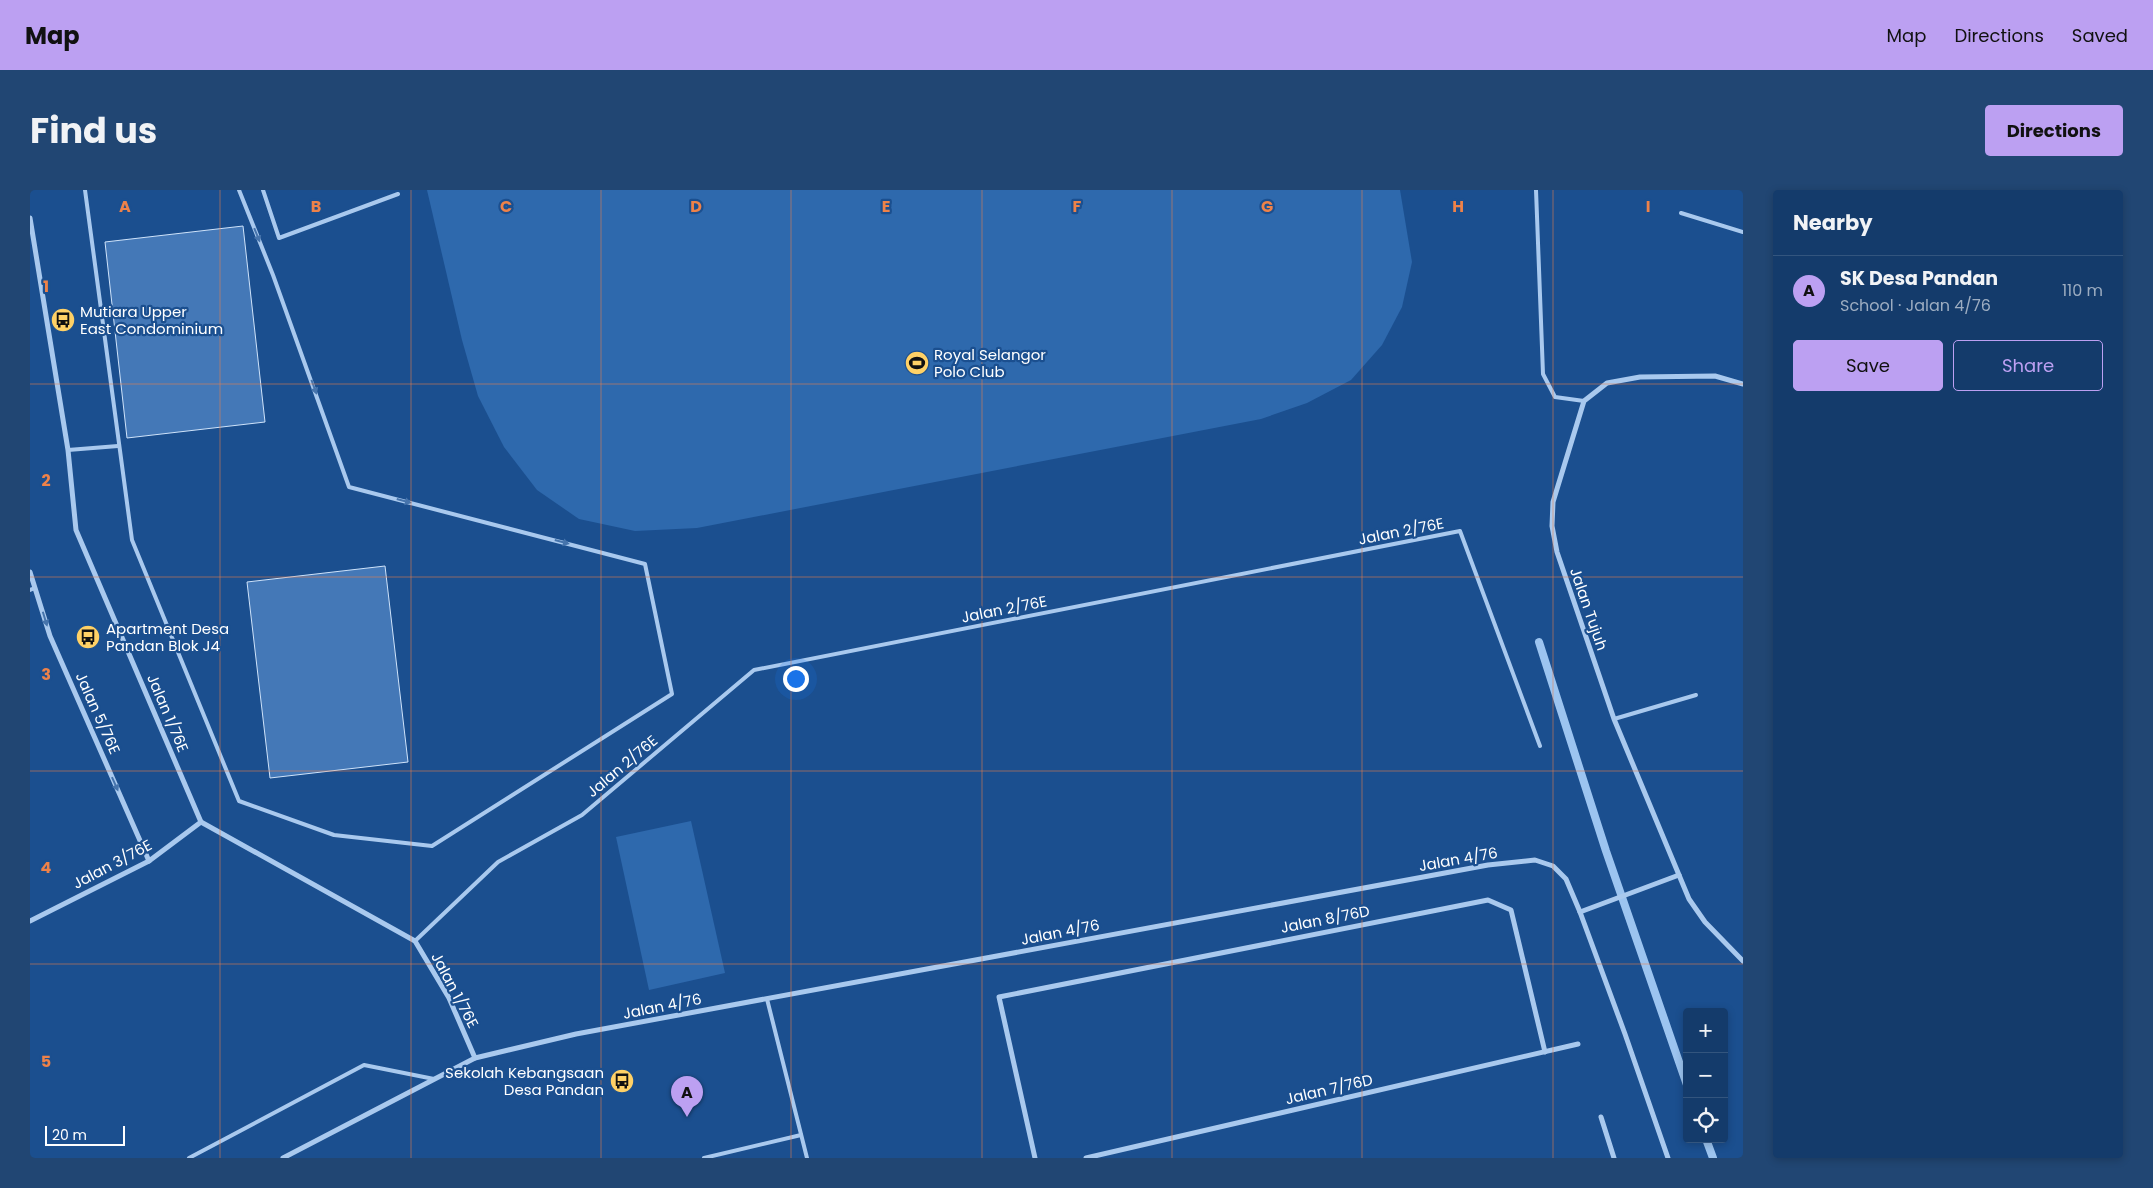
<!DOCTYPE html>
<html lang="en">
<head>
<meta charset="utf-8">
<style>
  body { margin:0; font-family:Poppins,sans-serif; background:#214673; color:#f1f3f6 }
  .controls { position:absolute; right:15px; bottom:15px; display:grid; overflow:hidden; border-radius:5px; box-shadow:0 2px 8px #0003 }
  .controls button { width:45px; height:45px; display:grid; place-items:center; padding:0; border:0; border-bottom:1px solid #33557e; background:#143b6b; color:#f1f3f6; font:25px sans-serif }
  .scale { position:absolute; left:15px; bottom:12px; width:80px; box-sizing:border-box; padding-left:5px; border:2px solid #fff; border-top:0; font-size:14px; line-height:18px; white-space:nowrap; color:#fff; -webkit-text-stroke:4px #1b4f8f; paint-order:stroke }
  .you { position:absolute; left:765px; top:488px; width:18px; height:18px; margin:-12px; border:4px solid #fff; border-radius:50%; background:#1a73e8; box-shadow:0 0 0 8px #1a73e833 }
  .badge { display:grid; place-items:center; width:32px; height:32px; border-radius:50%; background:#bca0f2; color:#111; font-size:16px; font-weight:700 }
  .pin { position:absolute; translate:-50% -41px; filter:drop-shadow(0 1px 2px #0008) }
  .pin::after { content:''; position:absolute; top:26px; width:18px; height:15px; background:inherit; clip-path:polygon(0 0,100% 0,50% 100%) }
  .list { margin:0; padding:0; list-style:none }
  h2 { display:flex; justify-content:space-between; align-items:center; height:65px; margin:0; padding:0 20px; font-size:21px }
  h2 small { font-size:16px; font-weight:400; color:#9dadc1 }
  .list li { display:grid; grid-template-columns:32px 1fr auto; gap:15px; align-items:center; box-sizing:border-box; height:70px; padding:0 20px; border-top:1px solid #33557e }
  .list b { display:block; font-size:19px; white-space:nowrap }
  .list p { margin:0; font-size:16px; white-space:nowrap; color:#9dadc1 }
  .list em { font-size:16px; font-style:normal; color:#9dadc1 }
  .actions { display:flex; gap:10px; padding:15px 20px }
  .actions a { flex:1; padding:11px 0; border:1px solid #bca0f2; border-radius:5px; text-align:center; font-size:18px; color:#bca0f2 }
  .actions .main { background:#bca0f2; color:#111 }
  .icon { flex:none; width:28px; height:28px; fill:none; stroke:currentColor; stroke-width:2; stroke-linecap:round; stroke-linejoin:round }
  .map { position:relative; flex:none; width:1713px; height:968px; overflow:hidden; border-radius:5px }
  header { display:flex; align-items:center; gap:30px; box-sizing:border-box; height:70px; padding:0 25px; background:#bca0f2; color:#111 }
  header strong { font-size:24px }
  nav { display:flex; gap:28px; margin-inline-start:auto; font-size:18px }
  .intro { display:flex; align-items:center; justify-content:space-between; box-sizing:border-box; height:120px; padding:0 30px }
  h1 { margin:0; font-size:35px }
  .button { padding:12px 22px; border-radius:5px; background:#bca0f2; color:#111; font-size:18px; font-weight:700 }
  main { display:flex; gap:30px; padding:0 30px }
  aside { flex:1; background:#143b6b; border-radius:5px; box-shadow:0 2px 8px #0003 }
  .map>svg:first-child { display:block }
</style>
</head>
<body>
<header>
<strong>Map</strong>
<nav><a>Map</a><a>Directions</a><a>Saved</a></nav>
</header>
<div class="intro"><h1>Find us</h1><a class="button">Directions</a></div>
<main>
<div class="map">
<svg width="1713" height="968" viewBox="0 0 1713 968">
  <rect width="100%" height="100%" fill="#1b4f8f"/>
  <g fill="#2e69ad">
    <polygon points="397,0 1370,0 1382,72 1372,117 1352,155 1321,190 1277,213 1231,229 667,338 605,341 549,329 507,300 474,257 448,206 432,150"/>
    <polygon points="661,631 695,783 619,800 586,647"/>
  </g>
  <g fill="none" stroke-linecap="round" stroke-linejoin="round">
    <g stroke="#9cc4f0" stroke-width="8">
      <polyline points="1509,452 1576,661 1657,895"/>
      <polyline points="1676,949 1683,968"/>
    </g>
  </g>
  <g fill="#4478b7" stroke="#cfe3fa">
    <polygon points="213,36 235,232 97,248 75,52"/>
    <polygon points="355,376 378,572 240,588 217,392"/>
  </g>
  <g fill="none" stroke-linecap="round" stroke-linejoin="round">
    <g stroke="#a9c9ee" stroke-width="4">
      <polyline points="55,0 102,350 209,611 304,645 402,656 642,504 615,374 319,297 243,85 209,0"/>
      <polyline points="233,0 249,48 368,4"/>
      <polyline points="1506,0 1513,184 1525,207 1554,211"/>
      <polyline points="1651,23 1713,42"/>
      <polyline points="38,260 88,256"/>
      <polyline points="0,400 5,398"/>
      <polyline points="1584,529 1666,505"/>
      <polyline points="385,751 468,672 552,625 724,480 1430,341 1510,556"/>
      <polyline points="737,809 777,968"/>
      <polyline points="159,968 334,875 404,889"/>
      <polyline points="674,968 771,945"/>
    </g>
    <g stroke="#a9c9ee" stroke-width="5">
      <polyline points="0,28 38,260 46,340 171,632 385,751 419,808 445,868"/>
      <polyline points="1713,194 1685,186 1610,187 1577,193 1554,211 1523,312 1522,336 1527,362 1584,529 1659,709 1675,732 1713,771"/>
      <polyline points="0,382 20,446 119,671"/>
      <polyline points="1550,722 1649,685"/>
      <polyline points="0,731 119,671 171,632"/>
      <polyline points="1571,927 1584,968"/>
      <polyline points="253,968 445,868 546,844 1458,675 1505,670 1523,676 1536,689 1550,722 1595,844 1638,968"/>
      <polyline points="1005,968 969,807 1458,710 1481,720 1515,862"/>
      <polyline points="1056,968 1548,854"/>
    </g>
  </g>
  <defs><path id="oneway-solid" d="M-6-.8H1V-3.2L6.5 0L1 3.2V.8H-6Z" transform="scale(1.25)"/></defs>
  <g fill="#4674ac">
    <use href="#oneway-solid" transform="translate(227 45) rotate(68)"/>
    <use href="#oneway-solid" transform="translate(284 197) rotate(70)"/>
    <use href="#oneway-solid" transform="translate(374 311) rotate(15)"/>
    <use href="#oneway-solid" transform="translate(532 352) rotate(15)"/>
    <use href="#oneway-solid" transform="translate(15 429) rotate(73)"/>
    <use href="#oneway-solid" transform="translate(85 594) rotate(66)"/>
  </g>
  <path fill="none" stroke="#ee8249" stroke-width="1" stroke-opacity="0.55" d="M190,0v968M381,0v968M571,0v968M761,0v968M952,0v968M1142,0v968M1332,0v968M1523,0v968M0,194h1713M0,387h1713M0,581h1713M0,774h1713"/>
  <defs>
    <g id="bus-disc" transform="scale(1.25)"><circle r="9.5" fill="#ffd166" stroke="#1b4f8f"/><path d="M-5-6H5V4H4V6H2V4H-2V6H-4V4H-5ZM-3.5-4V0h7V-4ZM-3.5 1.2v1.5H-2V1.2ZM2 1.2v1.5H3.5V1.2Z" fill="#111"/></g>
    <g id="stadium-disc" transform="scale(1.25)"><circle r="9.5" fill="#ffd166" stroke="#1b4f8f"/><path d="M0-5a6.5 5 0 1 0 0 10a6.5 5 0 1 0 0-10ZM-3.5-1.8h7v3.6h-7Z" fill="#111"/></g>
  </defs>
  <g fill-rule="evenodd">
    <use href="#bus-disc" x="33" y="130"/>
    <use href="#stadium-disc" x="887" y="173"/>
    <use href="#bus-disc" x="58" y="447"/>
    <use href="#bus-disc" x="592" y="891"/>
  </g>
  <g text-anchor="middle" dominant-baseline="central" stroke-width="4.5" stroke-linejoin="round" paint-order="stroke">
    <g font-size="15" fill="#fff" stroke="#1b4f8f" text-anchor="start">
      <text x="50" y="121">Mutiara Upper<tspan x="50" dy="17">East Condominium</tspan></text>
      <text x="904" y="164">Royal Selangor<tspan x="904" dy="17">Polo Club</tspan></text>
      <text x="76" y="438">Apartment Desa<tspan x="76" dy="17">Pandan Blok J4</tspan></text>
      <text x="574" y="882" text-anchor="end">Sekolah Kebangsaan<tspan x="574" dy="17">Desa Pandan</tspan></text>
    </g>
    <g font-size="15" fill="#fff" stroke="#1b4f8f">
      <text transform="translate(1371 341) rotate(-11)">Jalan 2/76E</text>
      <text transform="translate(974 419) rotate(-11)">Jalan 2/76E</text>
      <text transform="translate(1559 419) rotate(71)">Jalan Tujuh</text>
      <text transform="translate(68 523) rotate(66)">Jalan 5/76E</text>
      <text transform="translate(138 523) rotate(67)">Jalan 1/76E</text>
      <text transform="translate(592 576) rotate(-40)">Jalan 2/76E</text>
      <text transform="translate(1428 669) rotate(-10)">Jalan 4/76</text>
      <text transform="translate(82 674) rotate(-28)">Jalan 3/76E</text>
      <text transform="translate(1295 729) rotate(-11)">Jalan 8/76D</text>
      <text transform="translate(1030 742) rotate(-11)">Jalan 4/76</text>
      <text transform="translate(425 800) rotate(62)">Jalan 1/76E</text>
      <text transform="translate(632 816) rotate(-11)">Jalan 4/76</text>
      <text transform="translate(1299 899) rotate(-13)">Jalan 7/76D</text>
    </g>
  </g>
  <g font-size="16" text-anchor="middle" font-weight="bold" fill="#ee8249" stroke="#1b4f8f" stroke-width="4.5" stroke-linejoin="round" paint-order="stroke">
    <text x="95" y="22">A</text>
    <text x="286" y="22">B</text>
    <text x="476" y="22">C</text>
    <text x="666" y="22">D</text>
    <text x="856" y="22">E</text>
    <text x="1047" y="22">F</text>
    <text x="1237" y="22">G</text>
    <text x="1428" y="22">H</text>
    <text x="1618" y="22">I</text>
    <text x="16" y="102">1</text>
    <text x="16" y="296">2</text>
    <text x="16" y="490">3</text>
    <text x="16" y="683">4</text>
    <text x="16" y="877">5</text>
  </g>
</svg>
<div class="controls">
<button>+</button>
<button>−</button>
<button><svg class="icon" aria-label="locate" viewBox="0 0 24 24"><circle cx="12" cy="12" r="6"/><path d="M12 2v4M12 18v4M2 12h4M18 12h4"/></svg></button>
</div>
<div class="scale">20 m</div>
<div class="you"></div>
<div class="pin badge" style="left:657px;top:927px">A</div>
</div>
<aside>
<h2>Nearby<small></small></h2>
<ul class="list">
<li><span class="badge">A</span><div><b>SK Desa Pandan</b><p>School · Jalan 4/76</p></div><em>110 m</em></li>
</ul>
<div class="actions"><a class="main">Save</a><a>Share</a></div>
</aside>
</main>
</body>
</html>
